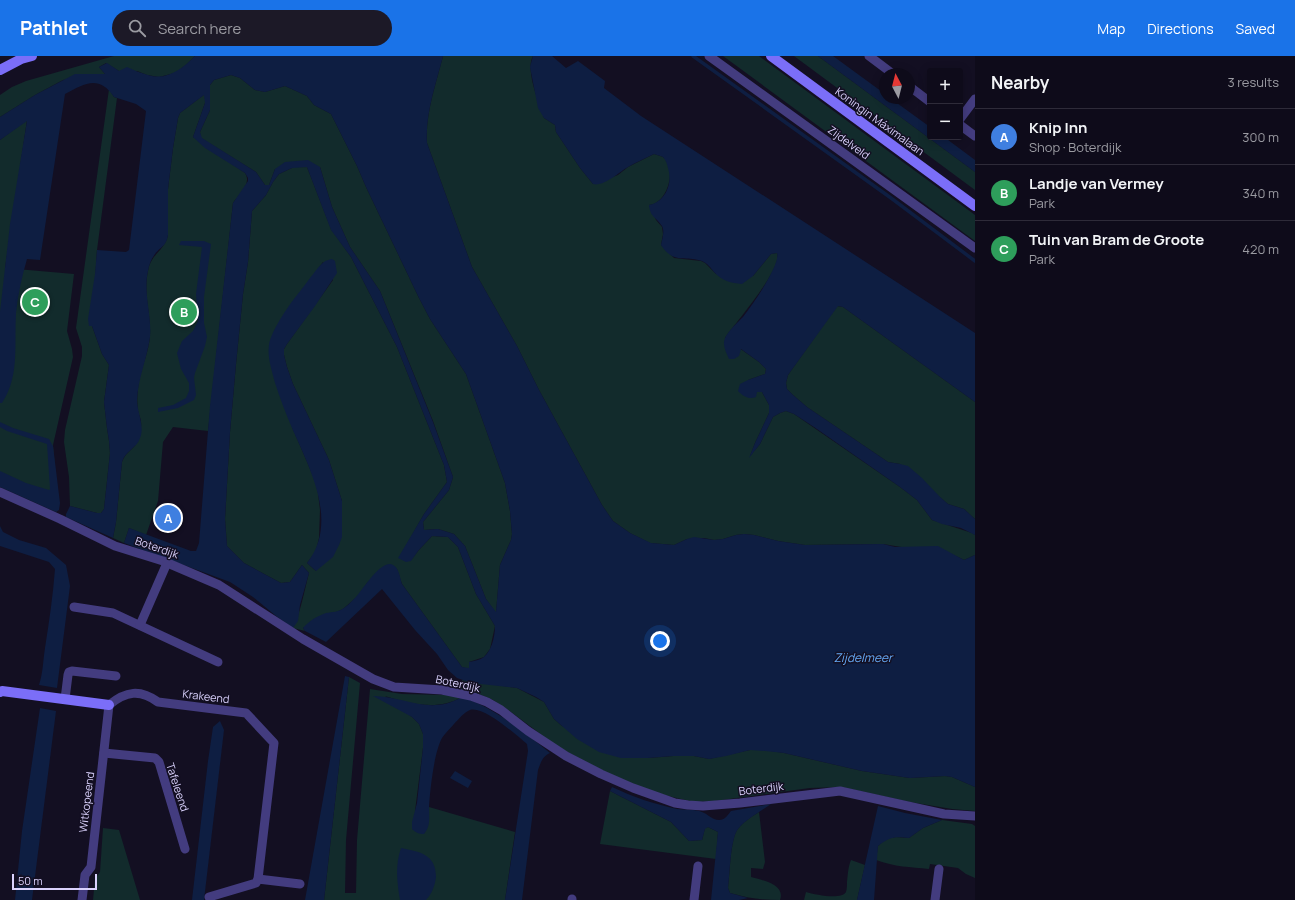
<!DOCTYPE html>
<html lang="en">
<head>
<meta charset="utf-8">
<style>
  body { margin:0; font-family:Manrope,sans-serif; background:#1c1927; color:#f1f3f6 }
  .controls { position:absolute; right:12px; top:12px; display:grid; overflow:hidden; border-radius:4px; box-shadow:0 2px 10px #0003 }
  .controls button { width:36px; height:36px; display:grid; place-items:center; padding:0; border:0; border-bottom:1px solid #2e2b39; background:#0e0b1a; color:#f1f3f6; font:20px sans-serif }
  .compass { position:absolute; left:879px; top:12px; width:36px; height:36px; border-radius:50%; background:#0e0b1a; box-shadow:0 2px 10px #0003; rotate:353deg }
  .scale { position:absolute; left:12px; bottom:10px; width:85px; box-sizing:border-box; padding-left:4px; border:2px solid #dad2fd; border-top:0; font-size:11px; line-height:14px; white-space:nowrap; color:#dad2fd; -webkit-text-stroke:3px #130f22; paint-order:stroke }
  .you { position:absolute; left:660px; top:585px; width:14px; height:14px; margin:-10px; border:3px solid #fff; border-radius:50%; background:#1a73e8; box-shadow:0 0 0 6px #1a73e833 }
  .badge { display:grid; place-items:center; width:26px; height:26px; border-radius:50%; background:#1a73e8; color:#fff; font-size:13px; font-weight:700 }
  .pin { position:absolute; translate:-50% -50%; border:2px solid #fff; box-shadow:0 1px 4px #0006 }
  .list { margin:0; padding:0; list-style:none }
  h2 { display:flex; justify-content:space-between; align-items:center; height:52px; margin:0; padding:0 16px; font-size:17px }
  h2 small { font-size:13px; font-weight:400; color:#9b9ba2 }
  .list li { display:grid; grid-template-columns:26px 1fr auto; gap:12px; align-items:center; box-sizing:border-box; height:56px; padding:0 16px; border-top:1px solid #2e2b39 }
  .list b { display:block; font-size:15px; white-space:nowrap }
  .list p { margin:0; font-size:13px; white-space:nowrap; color:#9b9ba2 }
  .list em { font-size:13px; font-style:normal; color:#9b9ba2 }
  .icon { flex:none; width:22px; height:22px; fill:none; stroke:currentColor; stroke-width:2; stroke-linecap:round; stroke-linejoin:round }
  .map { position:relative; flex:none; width:975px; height:844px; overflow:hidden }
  header { display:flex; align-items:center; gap:24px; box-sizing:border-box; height:56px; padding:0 20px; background:#1a73e8; color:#fff }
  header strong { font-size:19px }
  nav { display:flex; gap:22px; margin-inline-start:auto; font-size:14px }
  .search { width:280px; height:36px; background:#1c1927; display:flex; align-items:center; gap:10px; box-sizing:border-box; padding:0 14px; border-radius:22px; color:#9b9ba2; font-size:15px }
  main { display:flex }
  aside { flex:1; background:#0e0b1a }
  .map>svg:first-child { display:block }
</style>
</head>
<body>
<header>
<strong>Pathlet</strong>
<div class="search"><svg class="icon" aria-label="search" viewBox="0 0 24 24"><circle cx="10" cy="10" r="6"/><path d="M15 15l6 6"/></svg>Search here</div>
<nav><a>Map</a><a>Directions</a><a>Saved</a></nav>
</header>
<main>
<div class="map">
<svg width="975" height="844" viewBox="0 0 975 844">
  <rect width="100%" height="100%" fill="#130f22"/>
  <g fill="#122b2c" fill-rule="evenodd">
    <polygon points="114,0 195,0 186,9 175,17 159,21 147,19 137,15 119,15 106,7 99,11 105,18 63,24 35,39 0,61 0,39 12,31 26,25"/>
    <path d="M443,0h90c-8,15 6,46 11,62l11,7 1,7 24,36 13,16 25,-9 10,-8 26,-13c3,1 7,2 9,3 13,11 6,37 -6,45 -2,2 -6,3 -8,3l7,15 6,7 1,7 -2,11 13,13 27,3 4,2 11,11 37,2 18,-22 6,-1c6,16 -42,70 -52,85l34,24 7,7 -1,5 -17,6 9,12h5l7,13v8l-14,30 -5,13 10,-12 13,-27 7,-4 6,-2 8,3 106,73 17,13 15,20 40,13 3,2v20l-11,5 -8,-4 -73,-12 -78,1 -27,-4 -24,-6 -10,-1 -8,1 -13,4 -9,1 -10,-2 -17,1 -13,6 -24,-2 -20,-10 -17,-12 -11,-16 -63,-115 -22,-44 -45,-79 -45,-124c-2,-29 9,-59 16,-87z"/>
    <polygon points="723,0 759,0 975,159 975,185"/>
    <polygon points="794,0 818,0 975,116 975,134"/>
    <polygon points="231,19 240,22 255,34 265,36 285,30 307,40 314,49 331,58 357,110 366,131 419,242 430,263 466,318 505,427 510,455 512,478 511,484 500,509 496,557 486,543 465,490 454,478 438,473 424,474 423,466 449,434 453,421 433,365 380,235 350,191 332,151 320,111 275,113 269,129 265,129 256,116 201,82 200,76 210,54 210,29 214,24"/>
    <polygon points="109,33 114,41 117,42 97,194 92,270 102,298 109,309 104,346 107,372 109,385 110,397 104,453 101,457 97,457 70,450 69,421 64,386 65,374 82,300 82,291 76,272"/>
    <path d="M205,38v9l-12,34 52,36c7,11 -6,21 -12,30l-25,228 -35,-4 -10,15 -5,59 -12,34 -17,-7 -5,15 -11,-5 3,-16 6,-60c3,-10 15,-15 16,-22 1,-5 4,-12 3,-18 0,-3 -2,-7 -3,-11 -1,-7 -1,-15 0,-22 1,-18 11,-35 12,-54 1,-21 -7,-42 -2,-64 3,-18 17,-20 20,-36v-46l5,-41 5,-30 2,-5z"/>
    <polygon points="27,64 5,212 74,218 67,275 72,293 73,301 53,389 59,454 0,428 0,84"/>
    <path d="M307,111l24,62 20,28 46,90 47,118 3,17 -23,32 -25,44 12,2 7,-9 14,-15 16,1 10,10 18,47 19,32 -5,23 -6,8 -15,5v7l-7,-2 -60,-83 -5,-15 -12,-3 -18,17 -8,12 -16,14 -40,19 2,3 -12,-3c8,-17 11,-36 16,-55l-7,-8 -12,17 -9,1 -37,-20 -17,-17 -2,-27 5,-87 6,-68 7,-70 5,-32 4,-51 14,-16 7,-13 6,-8 13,-6zM323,206l10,18 -46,64 -3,5v6l3,12 6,17 36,76 13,41 -26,70 -9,-8 9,-12 3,-13 1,-28 -2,-17 -3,-12 -7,-17 -16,-37 -18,-96z"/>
    <polygon points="837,250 843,251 975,346 975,463 964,453 948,448 900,408 888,406 807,351 793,339 787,333 786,327 788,319"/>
    <path d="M349,621l11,6 -14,157 -1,53h11l1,-53 13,-151 32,5 45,1 15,2c-24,14 -52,7 -77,-1l27,21 7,7 4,10v14l-8,63 14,3v-7l86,25 -10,68h-181z"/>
    <polygon points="462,624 517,632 544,646 554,663 562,670 648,702 673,700 694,700 709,703 750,694 765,694 784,697 862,715 910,722 945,720 952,721 975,731 975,755 952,753 910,746 842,731 810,732 715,745 694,746 668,740 642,732 611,719 558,691 511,656 493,644 479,638 460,633"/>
    <polygon points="610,735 671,766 689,785 702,784 705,772 708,771 718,776 716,803 600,788"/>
    <path d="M759,756l6,50 -2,7 -12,-1v9c10,3 35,7 29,23 -18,0 -33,-2 -50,-7l-2,-5c2,-14 2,-46 9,-58 6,-8 14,-13 22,-18z"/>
    <path d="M942,764l30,4 3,2v52l-9,-4 -8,-6 -28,-4 -1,5c-19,-2 -34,-2 -53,-9l2,-14 8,-7 10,-2 13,1 14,-10z"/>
    <polygon points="103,772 119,774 140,844 93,844 95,823 100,816"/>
    <path d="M851,804l14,5 -8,35h-53l2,-8c10,3 36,8 40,0 1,-3 1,-7 1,-10 1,-8 1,-15 4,-22z"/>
  </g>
  <g fill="#0e1e42" fill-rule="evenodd">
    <path d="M195,0h248c-7,28 -18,58 -16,87l45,124 45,79 22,44 63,115 11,16 17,12 21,10 23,2 13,-6 7,-2 20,3 9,-1 13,-4 8,-1 10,1 24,6 27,4 78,-1 12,3 43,-1 26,14 11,-5v232l-23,-10 -7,-1 -35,2 -48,-7 -78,-18 -19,-2 -15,-1 -24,6 -17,3 -15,-3h-21l-25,2h-27l-22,-6 -22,-13 -23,-20 -10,-17 -8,-5 -19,-9 -45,-5 -15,-5 -9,-8 -11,-16 -22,-24 -33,-41 -56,53 -21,-11 -2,-3c6,-7 14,-12 23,-15 6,-1 13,-1 18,-5 3,-2 6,-5 9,-8 9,-8 24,-36 37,-36 9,1 10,14 12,20l60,83 7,1v-6c5,-1 11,-2 15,-5 8,-7 11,-21 11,-31l-19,-32 -18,-47 -10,-10 -16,-1 -14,15 -7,10 -5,1 -8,-4 26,-44 23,-32 -3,-17 -47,-118 -46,-90 -20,-27 -24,-63 -15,1 -13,6 -6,8 -7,13 -14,16 -4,51 -5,32 -7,70 -6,68 -5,87 2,27 17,17 37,20 9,-1 12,-17 7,8 -9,32 -2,16 -5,7 -17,-12 -23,-19 -23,-15 -106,-39 5,-15 62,23h5l3,-8 11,-137 23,-203 15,-22v-3l-3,-5 -40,-25 -12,-11 12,-34 -1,-8 -24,18 -2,5 -5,30 -5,41v46c-2,12 -7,11 -13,19 -4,5 -6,11 -7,17 -5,22 4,44 2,66 -3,22 -12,41 -13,63 0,12 8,26 3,38 -3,10 -15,13 -18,24l-6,60 -3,16 -47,-21v-3l4,-8 27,7h4l3,-4 6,-56 -1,-12 -2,-13 -3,-26 5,-37 -7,-11 -10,-28h-3l-1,-7 7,-45 2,-24 29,2 3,-2 17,-139 -10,-7 -22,-7c-15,-23 -30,-13 -49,-3l-25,166 -13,-1c-5,17 -9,35 -11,54 -2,31 4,63 -14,90h-2v-91l10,-88 17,-103 -27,19v-23l35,-22 40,-21h30l-6,-7 8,-4 12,8 8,-4c7,3 13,6 21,8 19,6 34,-6 47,-19zM231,19l9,3 15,12 10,2 20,-6 22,10 7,9 17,9 26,52 9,21 53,111 11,21 36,55 39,109 5,28 2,23 -1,6 -11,25 -4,47 -10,-13 -21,-53 -11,-12 -16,-5 -14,1 -1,-8 26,-32 4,-13 -20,-55 -53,-131 -30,-44 -18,-40 -12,-40 -12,-7 -23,2 -10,7 -6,16h-4l-9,-13 -54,-34 -2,-6 10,-22v-25l4,-5z"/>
    <path d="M533,0h19l14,12 12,-7 27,20 -1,7 37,28 334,217v69l-132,-95 -5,-1 -50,69 -2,8 1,6 6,6 14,12 81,55 12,2 8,2 14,12 18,19 8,7 16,5 11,10v16l-14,-7 -19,-4 -10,-4 -15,-20 -17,-13 -86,-60 -20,-13 -8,-3 -6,2 -7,4 -13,27 -11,14 6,-15 14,-30v-8l-7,-13h-5l-1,5c-7,3 -13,-1 -18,-6l2,-7 8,-4 17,-6 1,-5 -7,-7 -18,-13 -2,7 -5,3h-5c-3,-7 -7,-14 -4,-21 4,-8 12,-15 18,-21 8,-10 38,-53 34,-64l-6,1 -18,22 -11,8c-11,-1 -20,-3 -28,-12 -3,-4 -7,-9 -12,-11 -17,-6 -28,4 -41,-16 1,-6 4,-13 1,-19 -6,-9 -12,-9 -13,-21 16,-3 24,-21 19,-37 -1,-4 -2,-8 -5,-11 -2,-1 -6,-2 -9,-3 -8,4 -18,8 -26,13 -9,5 -24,20 -35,17l-13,-16 -24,-36 -1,-7 -11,-7 -6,-10 -8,-41z"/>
    <polygon points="818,0 833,0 885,38 885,42 890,42 930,71 930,81 944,81 975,104 975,116"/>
    <polygon points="181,185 204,185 211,188 204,241 204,267 207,281 205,290 195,317 194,322 196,339 194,344 178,352 158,356 158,352 173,349 186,342 189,335 189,327 181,313 177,297 182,285 193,275 198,265 196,238 202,191 179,189"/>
    <path d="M332,203l3,2 2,12 -22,33 -28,38 -3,5v6l3,12 6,17 36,76 13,41v36l-3,8 -6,12 -17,14 -9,-8c32,-41 3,-94 -15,-135 -6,-14 -12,-30 -17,-45 -3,-12 -8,-26 -6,-38 2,-15 22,-43 32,-55 5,-6 18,-25 23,-28 2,-2 5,-2 8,-3z"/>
    <polygon points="0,366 13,372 49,383 53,390 60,447 59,454 56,456 0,431 0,415 26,427 49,434 50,433 47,388 7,375 0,371"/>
    <path d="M0,470l3,6 16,8 27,8 20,17 4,21 -13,102 -18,-3c4,-12 4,-24 6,-37 4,-26 8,-52 10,-79l-6,-7 -49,-16z"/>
    <polygon points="345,620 349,621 324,844 305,844"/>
    <path d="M373,640c32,0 56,20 89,1 33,11 62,35 88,56 -8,4 -9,9 -12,17l-16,130h-17l21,-136 2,-13 -1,-7c-11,-9 -43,-38 -57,-34 -7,3 -11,9 -16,14 -4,5 -9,9 -12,14 -8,14 -12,53 -13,69 0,10 2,19 -5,27 -5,0 -8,-1 -12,-5v-7l5,-19 6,-55v-14l-4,-10 -7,-7z"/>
    <polygon points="40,652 56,655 32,844 15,844 22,775"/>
    <polygon points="220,665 224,674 204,844 192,844 208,705 213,671"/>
    <polygon points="455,715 472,725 468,732 450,722"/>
    <path d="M612,731c21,10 42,17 65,22 8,1 18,0 25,3 6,2 10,8 17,8 6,0 9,-5 12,-9l40,-7c-11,8 -25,15 -33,25 -8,11 -8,45 -10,59l2,5 18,5 -9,2h-28l7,-68 -10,-5 -3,2 -3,11 -13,1 -18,-19 -61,-31z"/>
    <path d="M878,750l27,7 37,7 -19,8 -14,10c-14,-2 -20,-1 -31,8l-4,54h-17z"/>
    <path d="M401,792c19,4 35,6 35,29 -1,8 -4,17 -10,23h-26c-3,-18 -5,-35 1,-52z"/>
  </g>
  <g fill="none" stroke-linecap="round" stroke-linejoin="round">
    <polyline stroke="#0e1e42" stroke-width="3.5" points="693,0 891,142 975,205"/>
    <g stroke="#433c7f" stroke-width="9">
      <polyline points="709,0 975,192"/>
      <polyline points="869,0 893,18"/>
      <polyline points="909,30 930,46"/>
      <polyline points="960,63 975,43"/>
      <polyline points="960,69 975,80"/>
      <polyline points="0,436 60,463 115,490 163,505 219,529 303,583 373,623 394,631 442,634 471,640 487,646 501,654 528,675 566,700 601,718 633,732 675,747 688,749 703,750 740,747 840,735 944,758 975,760"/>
      <polyline points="74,551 113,557 218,606"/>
      <polyline points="140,569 167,507"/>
      <polyline points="65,643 68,619 69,616 72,615 116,620"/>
      <polyline points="104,697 155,702 159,706 185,793"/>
      <polyline points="258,823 300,828"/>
      <path d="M82,844l3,-25 6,-8 18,-162c17,-14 31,-16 49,-3l88,11 28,30 -16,136 -2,4 -47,14"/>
      <polyline points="572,844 572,843"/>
      <polyline points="694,844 698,810"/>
      <polyline points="935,844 939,813"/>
    </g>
    <g stroke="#7b6ef8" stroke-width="10">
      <polyline points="771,0 975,150"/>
      <polyline points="0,14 21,3 32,0"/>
      <polyline points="0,636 2,635 109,649"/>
    </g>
  </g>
  <g text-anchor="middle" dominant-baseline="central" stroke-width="3" stroke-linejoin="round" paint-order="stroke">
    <g font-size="11" fill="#dad2fd" stroke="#130f22">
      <text transform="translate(880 65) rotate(36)">Koningin Máximalaan</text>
      <text transform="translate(849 86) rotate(36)">Zijdelveld</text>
      <text transform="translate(157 491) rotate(19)">Boterdijk</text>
      <text transform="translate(458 627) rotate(12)">Boterdijk</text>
      <text transform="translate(206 640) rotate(7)">Krakeend</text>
      <text transform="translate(178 731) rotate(72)">Tafeleend</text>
      <text transform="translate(761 732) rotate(-7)">Boterdijk</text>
      <text transform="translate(86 746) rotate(-83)">Witkopeend</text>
    </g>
    <g font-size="12" font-style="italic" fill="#65aaf7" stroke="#130f22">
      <text x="863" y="601">Zijdelmeer</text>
    </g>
  </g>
</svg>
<div class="controls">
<button>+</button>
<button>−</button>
</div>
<svg class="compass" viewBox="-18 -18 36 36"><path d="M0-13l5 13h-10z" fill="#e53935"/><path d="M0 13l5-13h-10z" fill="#9b9ba2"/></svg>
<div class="scale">50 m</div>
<div class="you"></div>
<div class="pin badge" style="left:168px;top:462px;background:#3f7fe0">A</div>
<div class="pin badge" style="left:184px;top:256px;background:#2e9e5b">B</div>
<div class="pin badge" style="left:35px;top:246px;background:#2e9e5b">C</div>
</div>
<aside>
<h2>Nearby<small>3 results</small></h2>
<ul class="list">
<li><span class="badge" style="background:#3f7fe0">A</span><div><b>Knip Inn</b><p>Shop · Boterdijk</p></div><em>300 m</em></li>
<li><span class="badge" style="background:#2e9e5b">B</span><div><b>Landje van Vermey</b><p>Park</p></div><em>340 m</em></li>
<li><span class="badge" style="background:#2e9e5b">C</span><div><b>Tuin van Bram de Groote</b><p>Park</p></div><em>420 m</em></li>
</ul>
</aside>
</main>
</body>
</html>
